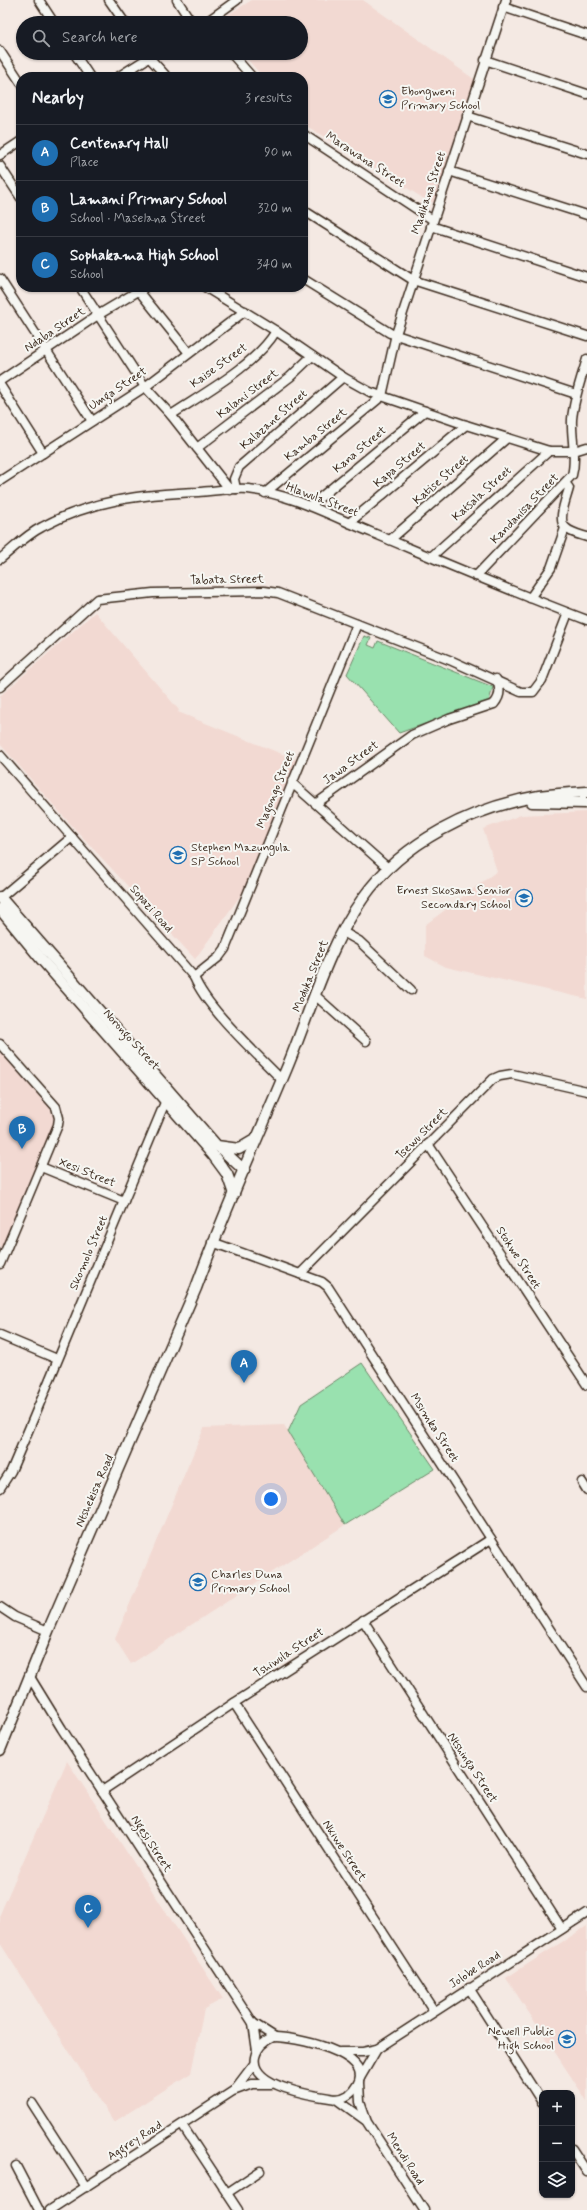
<!DOCTYPE html>
<html lang="en">
<head>
<meta charset="utf-8">
<style>
  body { margin:0; font-family:Mynerve,sans-serif; background:#20242c; color:#f1f3f6 }
  .controls { position:absolute; right:12px; bottom:12px; display:grid; overflow:hidden; border-radius:8px; box-shadow:0 1px 3px #0004 }
  .controls button { width:36px; height:36px; display:grid; place-items:center; padding:0; border:0; border-bottom:1px solid #363941; background:#171b24; color:#f1f3f6; font:20px sans-serif }
  .you { position:absolute; left:271px; top:1499px; width:14px; height:14px; margin:-10px; border:3px solid #fff; border-radius:50%; background:#1a73e8; box-shadow:0 0 0 6px #1a73e833 }
  .badge { display:grid; place-items:center; width:26px; height:26px; border-radius:50%; background:#1f6fb2; color:#fff; font-size:13px; font-weight:700 }
  .pin { position:absolute; translate:-50% -33px; filter:drop-shadow(0 1px 2px #0008) }
  .pin::after { content:''; position:absolute; top:21px; width:14px; height:12px; background:inherit; clip-path:polygon(0 0,100% 0,50% 100%) }
  .list { margin:0; padding:0; list-style:none }
  h2 { display:flex; justify-content:space-between; align-items:center; height:52px; margin:0; padding:0 16px; font-size:17px }
  h2 small { font-size:13px; font-weight:400; color:#9ea1a6 }
  .list li { display:grid; grid-template-columns:26px 1fr auto; gap:12px; align-items:center; box-sizing:border-box; height:56px; padding:0 16px; border-top:1px solid #363941 }
  .list b { display:block; font-size:15px; white-space:nowrap }
  .list p { margin:0; font-size:13px; white-space:nowrap; color:#9ea1a6 }
  .list em { font-size:13px; font-style:normal; color:#9ea1a6 }
  .icon { flex:none; width:22px; height:22px; fill:none; stroke:currentColor; stroke-width:2; stroke-linecap:round; stroke-linejoin:round }
  .map { position:relative; flex:none; width:587px; height:2210px; overflow:hidden }
  .search { position:absolute; background:#171b24; box-shadow:0 1px 3px #0004; left:16px; top:16px; width:292px; height:44px; display:flex; align-items:center; gap:10px; box-sizing:border-box; padding:0 14px; border-radius:22px; color:#9ea1a6; font-size:15px }
  .panel { position:absolute; background:#171b24; box-shadow:0 1px 3px #0004; left:16px; top:72px; width:292px; height:220px; border-radius:16px }
  .map>svg:first-child { display:block }
</style>
</head>
<body>
<div class="map">
<svg width="587" height="2210" viewBox="0 0 587 2210">
  <rect width="100%" height="100%" fill="#f4e9e3"/>
  <filter id="ink" filterUnits="userSpaceOnUse"><feTurbulence type="fractalNoise" baseFrequency=".025" numOctaves="2"/><feDisplacementMap in="SourceGraphic" scale="8" xChannelSelector="R" yChannelSelector="G"/><feConvolveMatrix kernelMatrix="1 2 1 2 8 2 1 2 1" color-interpolation-filters="sRGB"/></filter>
  <g filter="url(#ink)">
    <g fill="#f2d9d2">
      <polygon points="252,0 363,0 478,82 438,204 423,198 305,125 303,123 303,77 263,77 242,53 301,53 301,23 224,23 226,16"/>
      <polygon points="95,612 179,710 178,712 297,760 243,892 195,959 64,817 0,744 0,696"/>
      <polygon points="587,812 587,999 446,967 425,956 425,925 497,871 483,829 521,815"/>
      <polygon points="0,1051 50,1108 54,1118 51,1133 3,1247 0,1247"/>
      <polygon points="284,1425 345,1525 131,1664 115,1639 204,1428"/>
      <polygon points="67,1761 223,1999 204,2009 191,2073 114,2122 0,1943 0,1914"/>
      <polygon points="587,1926 587,2101 506,1978"/>
    </g>
    <g fill="#99e1af" stroke="#6a8666">
      <polygon points="364,636 371,638 368,645 375,648 378,641 493,687 489,701 399,733 347,674"/>
      <polygon points="362,1363 435,1469 345,1525 288,1432 301,1404"/>
    </g>
    <g fill="none" stroke-linecap="round" stroke-linejoin="round">
      <g stroke="#3b2a1e" stroke-width="11">
        <g id="minor">
          <polyline points="39,0 54,23"/>
          <polyline points="109,0 125,23"/>
          <polyline points="177,0 192,23"/>
          <polyline points="503,7 587,35"/>
          <polyline points="205,23 237,0"/>
          <polyline points="0,51 21,83"/>
          <polyline points="74,53 90,77"/>
          <polyline points="145,53 167,77"/>
          <polyline points="231,53 252,77"/>
          <polyline points="485,60 587,94"/>
          <polyline points="118,77 156,53"/>
          <polyline points="467,116 587,154"/>
          <polyline points="303,134 433,220"/>
          <polyline points="0,155 21,141"/>
          <polyline points="0,166 21,198"/>
          <polyline points="449,171 587,215"/>
          <polyline points="303,210 413,280 587,336"/>
          <polyline points="431,226 587,277"/>
          <polyline points="0,279 92,421"/>
          <polyline points="303,279 390,333 576,394"/>
          <polyline points="80,287 145,387 171,415 230,490"/>
          <polyline points="205,287 276,331 343,377 370,392 466,425 549,451 574,451 587,447"/>
          <polyline points="139,291 189,353"/>
          <polyline points="0,381 98,315 145,287"/>
          <polyline points="0,385 43,453"/>
          <path d="M171,415c33,-22 85,-50 105,-84"/>
          <polyline points="197,448 290,377 312,356"/>
          <polyline points="0,481 145,387 245,311"/>
          <path d="M566,484l3,4c-2,9 -13,33 -3,40 5,5 15,7 21,9"/>
          <polyline points="236,489 234,479 239,467 343,377"/>
          <polyline points="265,493 382,396 396,334 506,0"/>
          <polyline points="310,506 425,411"/>
          <polyline points="349,523 466,425"/>
          <polyline points="390,540 507,438"/>
          <polyline points="432,556 549,451"/>
          <path d="M0,559c14,-11 26,-24 42,-32 50,-27 101,-33 156,-35 16,-1 34,-4 50,-3 44,5 85,28 125,44 72,30 142,60 214,87"/>
          <path d="M476,576l96,-101c5,-18 -1,-37 0,-56 2,-21 9,-40 15,-60"/>
          <polyline points="530,598 551,568 565,528"/>
          <polyline points="0,687 97,599 153,593 264,591 278,593 452,661 521,692 533,692 542,680 568,613"/>
          <path d="M0,755l194,222c13,32 63,77 88,103"/>
          <polyline points="292,783 388,868"/>
          <path d="M317,803l95,-68 37,-16 45,-15c7,-8 7,-16 2,-25"/>
          <polyline points="0,898 72,837"/>
          <polyline points="343,932 359,941 411,990"/>
          <polyline points="194,977 219,957 225,949 357,624"/>
          <polyline points="316,996 366,1041"/>
          <polyline points="0,1044 56,1107 59,1118 58,1125 0,1264"/>
          <polyline points="428,1144 587,1385"/>
          <polyline points="41,1167 124,1201"/>
          <polyline points="212,1242 322,1282 328,1287 587,1687"/>
          <polyline points="300,1274 493,1079 500,1076 512,1074 587,1091"/>
          <polyline points="0,1335 57,1359"/>
          <polyline points="582,1482 587,1490"/>
          <polyline points="0,1488 11,1471 34,1417 166,1100"/>
          <polyline points="0,1607 15,1617 48,1631"/>
          <polyline points="363,1620 562,1929"/>
          <polyline points="30,1677 62,1729 253,2023 257,2051"/>
          <polyline points="234,1703 434,2011"/>
          <polyline points="102,1791 234,1703 491,1539"/>
          <polyline points="469,1988 542,2102"/>
          <polyline points="253,2023 275,2037"/>
          <path d="M273,2037c18,-1 104,16 84,48 -5,9 -11,13 -21,14 -21,-3 -87,-12 -81,-42 2,-10 9,-16 18,-20z"/>
          <polyline points="340,2052 363,2052 377,2049 587,1913"/>
          <polyline points="360,2078 377,2049"/>
          <polyline points="359,2083 360,2102 367,2122 424,2210"/>
          <polyline points="235,2089 254,2064"/>
          <polyline points="336,2099 365,2120"/>
          <polyline points="32,2103 86,2187"/>
          <polyline points="182,2125 238,2210"/>
          <polyline points="572,2149 587,2172"/>
          <polyline points="16,2166 39,2210"/>
          <polyline points="227,2193 260,2171"/>
          <polyline points="50,2210 233,2091 252,2084 271,2084"/>
        </g>
      </g>
      <g stroke="#3b2a1e" stroke-width="13">
        <g id="tertiary">
          <polyline points="532,802 587,803"/>
          <polyline points="0,897 217,1146 239,1149 256,1139"/>
          <polyline points="0,909 42,960 213,1155 227,1174 234,1194"/>
          <polyline points="219,1147 244,1170"/>
          <path d="M0,1750l48,-119 148,-343c27,-74 60,-146 90,-218 24,-57 41,-122 77,-172 40,-57 109,-90 176,-102 16,-2 32,-3 48,-4"/>
        </g>
      </g>
      <use href="#minor" stroke="#f6f6f2" stroke-width="8"/>
      <use href="#tertiary" stroke="#f6f6f2" stroke-width="10"/>
    </g>
  </g>
  <defs>
    <g id="school-ring" transform="scale(0.9)"><circle r="9.5" fill="#f6f6f2" stroke="#1f6fb2" stroke-width="1.5"/><path d="M0-5L7-2L0 1L-7-2ZM-4 1L0 2.5L4 1V4Q0 6-4 4Z" fill="#1f6fb2"/></g>
  </defs>
  <g fill-rule="evenodd">
    <use href="#school-ring" x="388" y="99"/>
    <use href="#school-ring" x="178" y="855"/>
    <use href="#school-ring" x="524" y="898"/>
    <use href="#school-ring" x="198" y="1582"/>
    <use href="#school-ring" x="567" y="2039"/>
  </g>
  <g text-anchor="middle" dominant-baseline="central" stroke-width="4" stroke-linejoin="round" paint-order="stroke">
    <g font-size="12" fill="#3b2a1e" stroke="#f6f6f2" text-anchor="start">
      <text x="401" y="92">Ebongweni<tspan x="401" dy="14">Primary School</tspan></text>
      <text x="191" y="848">Stephen Mazungula<tspan x="191" dy="14">SP School</tspan></text>
      <text x="511" y="891" text-anchor="end">Ernest Skosana Senior<tspan x="511" dy="14">Secondary School</tspan></text>
      <text x="211" y="1575">Charles Duna<tspan x="211" dy="14">Primary School</tspan></text>
      <text x="554" y="2032" text-anchor="end">Newell Public<tspan x="554" dy="14">High School</tspan></text>
    </g>
    <g font-size="12" fill="#3b2a1e" stroke="#f6f6f2">
      <text transform="translate(365 160) rotate(33)">Marawana Street</text>
      <text transform="translate(429 193) rotate(-72)">Madikana Street</text>
      <text transform="translate(55 330) rotate(-34)">Ndaba Street</text>
      <text transform="translate(219 366) rotate(-36)">Kaise Street</text>
      <text transform="translate(118 389) rotate(-34)">Umga Street</text>
      <text transform="translate(248 394) rotate(-37)">Kalani Street</text>
      <text transform="translate(274 420) rotate(-41)">Kalazane Street</text>
      <text transform="translate(316 435) rotate(-39)">Kamba Street</text>
      <text transform="translate(360 450) rotate(-40)">Kana Street</text>
      <text transform="translate(400 465) rotate(-40)">Kapa Street</text>
      <text transform="translate(441 480) rotate(-41)">Katise Street</text>
      <text transform="translate(482 494) rotate(-42)">Katsala Street</text>
      <text transform="translate(322 500) rotate(21)">Hlawula Street</text>
      <text transform="translate(525 509) rotate(-46)">Kandanisa Street</text>
      <text transform="translate(227 580) rotate(-1)">Tabata Street</text>
      <text transform="translate(351 763) rotate(-36)">Jawa Street</text>
      <text transform="translate(276 790) rotate(-68)">Magongo Street</text>
      <text transform="translate(151 909) rotate(49)">Sopazi Road</text>
      <text transform="translate(311 976) rotate(-68)">Moduka Street</text>
      <text transform="translate(131 1040) rotate(48)">Norongo Street</text>
      <text transform="translate(422 1134) rotate(-45)">Tsewu Street</text>
      <text transform="translate(87 1173) rotate(22)">Xesi Street</text>
      <text transform="translate(89 1253) rotate(-67)">Skomolo Street</text>
      <text transform="translate(518 1258) rotate(57)">Stokwe Street</text>
      <text transform="translate(434 1428) rotate(57)">Msimka Street</text>
      <text transform="translate(95 1491) rotate(-66)">Ntshekisa Road</text>
      <text transform="translate(289 1653) rotate(-33)">Tshiwula Street</text>
      <text transform="translate(472 1768) rotate(57)">Ntshinga Street</text>
      <text transform="translate(151 1844) rotate(57)">Ngesi Street</text>
      <text transform="translate(344 1851) rotate(57)">Nkiwe Street</text>
      <text transform="translate(475 1970) rotate(-33)">Jolobe Road</text>
      <text transform="translate(135 2141) rotate(-33)">Aggrey Road</text>
      <text transform="translate(405 2159) rotate(57)">Mendi Road</text>
    </g>
  </g>
</svg>
<div class="controls">
<button>+</button>
<button>−</button>
<button><svg class="icon" aria-label="layers" viewBox="0 0 24 24"><path d="M12 4l9 5-9 5-9-5zM3 14l9 5 9-5"/></svg></button>
</div>
<div class="you"></div>
<div class="pin badge" style="left:244px;top:1383px">A</div>
<div class="pin badge" style="left:22px;top:1149px">B</div>
<div class="pin badge" style="left:88px;top:1928px">C</div>
<div class="search"><svg class="icon" aria-label="search" viewBox="0 0 24 24"><circle cx="10" cy="10" r="6"/><path d="M15 15l6 6"/></svg>Search here</div>
<section class="panel">
<h2>Nearby<small>3 results</small></h2>
<ul class="list">
<li><span class="badge">A</span><div><b>Centenary Hall</b><p>Place</p></div><em>90 m</em></li>
<li><span class="badge">B</span><div><b>Lamani Primary School</b><p>School · Maselana Street</p></div><em>320 m</em></li>
<li><span class="badge">C</span><div><b>Sophakama High School</b><p>School</p></div><em>340 m</em></li>
</ul>
</section>
</div>
</body>
</html>
